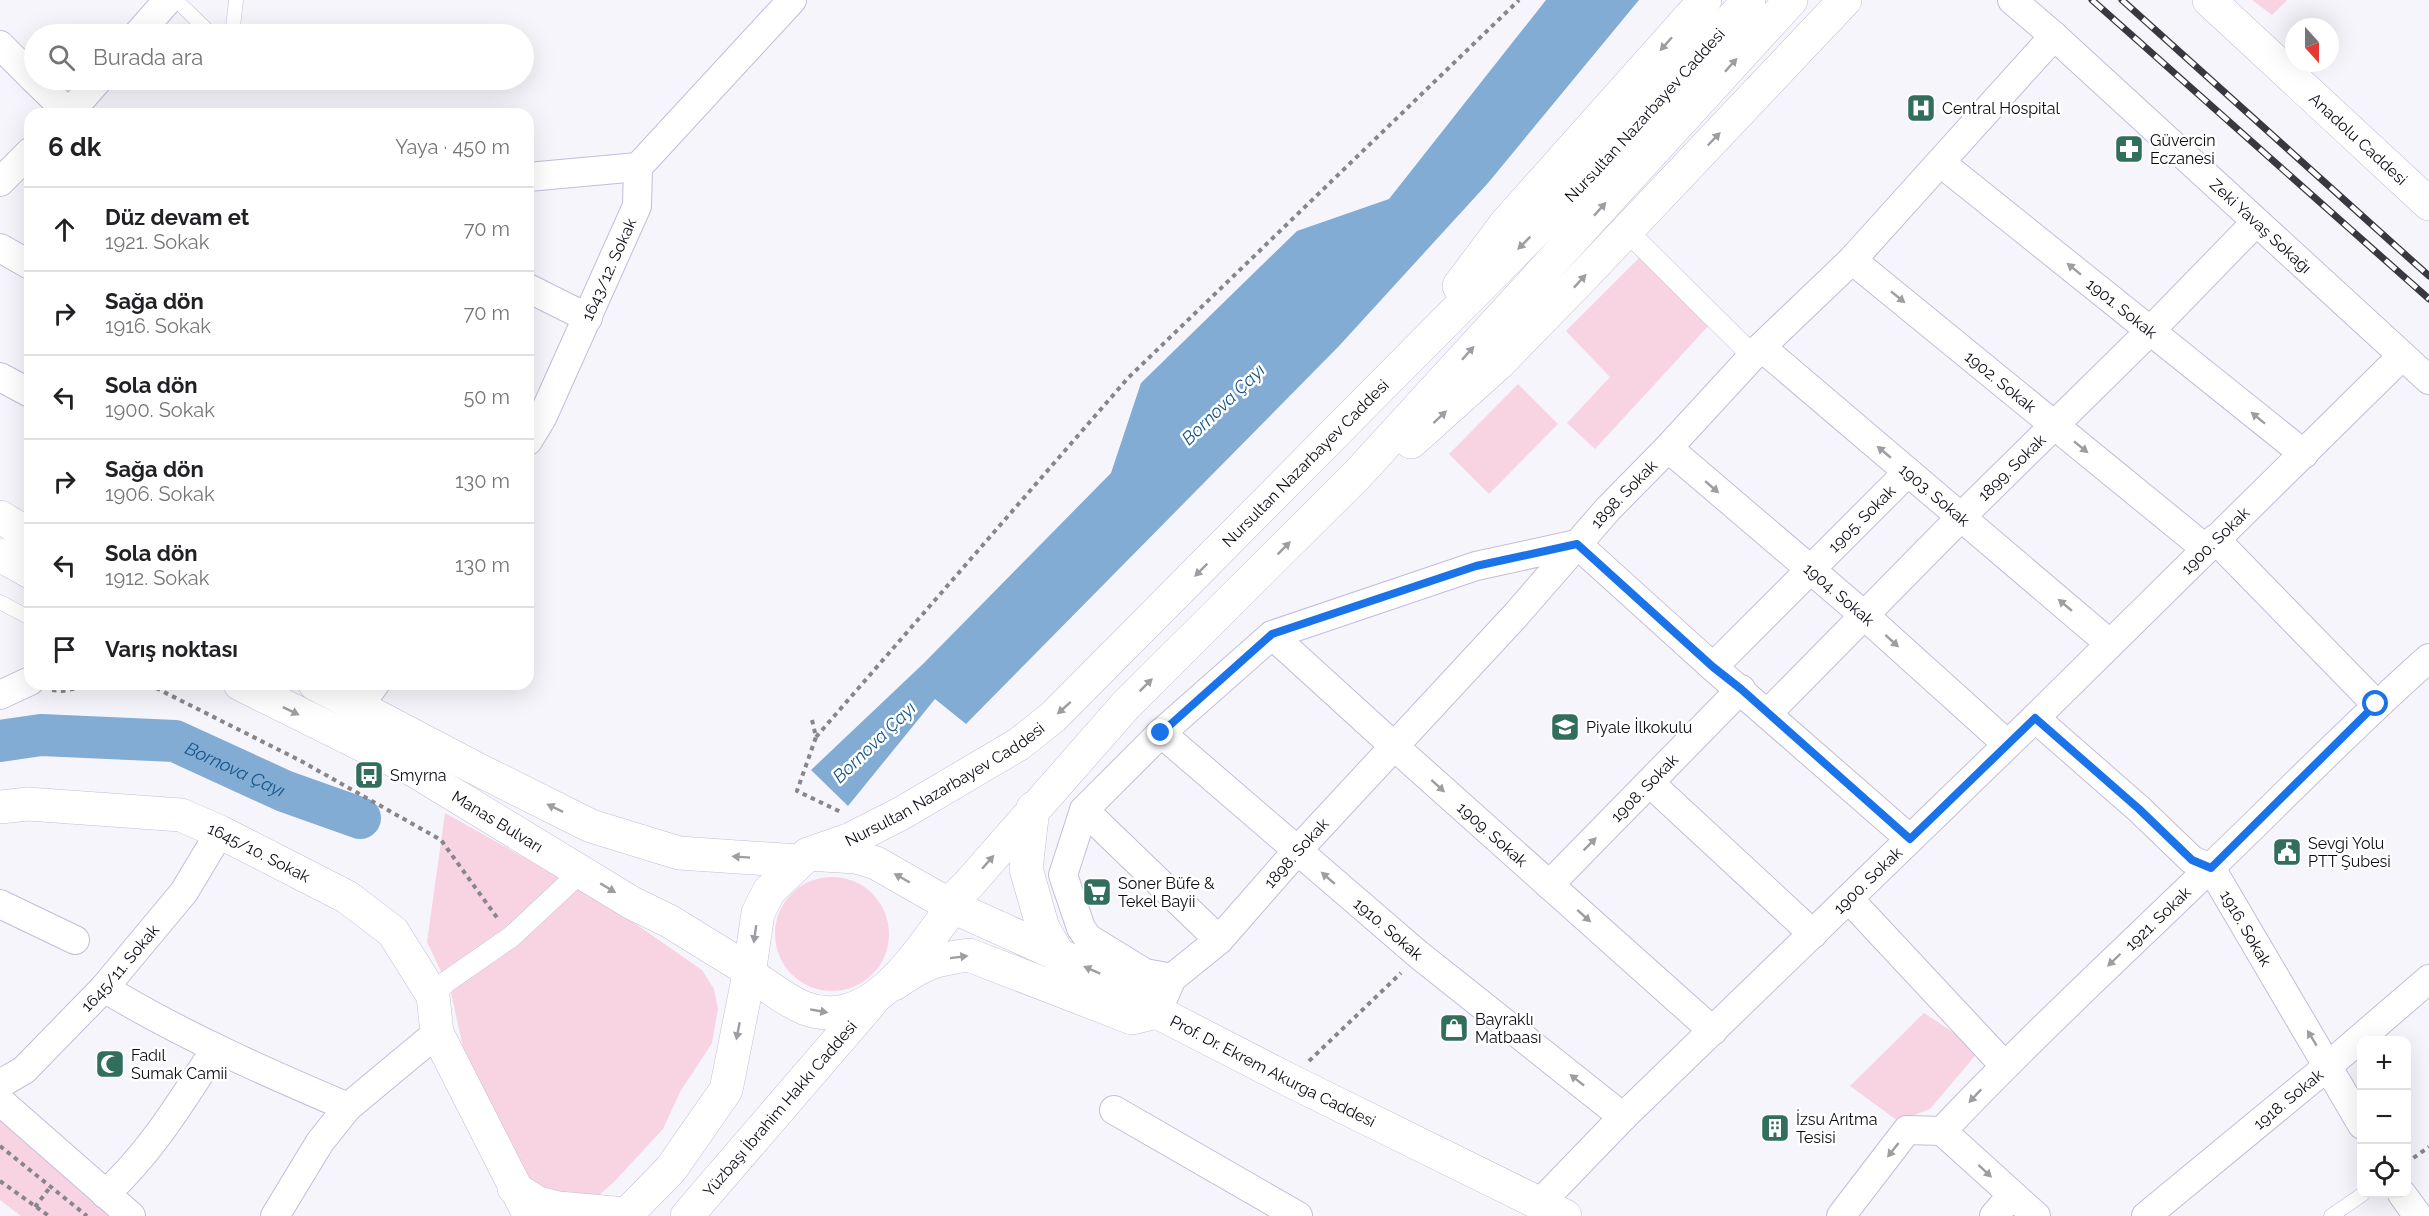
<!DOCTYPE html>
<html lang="tr">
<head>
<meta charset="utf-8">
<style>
  body { margin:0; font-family:Raleway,sans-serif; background:#f6f6f6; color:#202124 }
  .controls { position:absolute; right:18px; bottom:18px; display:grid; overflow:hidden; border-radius:12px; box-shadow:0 6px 24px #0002 }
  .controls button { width:54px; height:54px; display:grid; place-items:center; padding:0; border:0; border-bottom:2px solid #e0e0e0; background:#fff; color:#202124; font:30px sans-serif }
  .compass { position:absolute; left:2285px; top:18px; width:54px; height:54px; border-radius:50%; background:#fff; box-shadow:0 6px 24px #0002; rotate:159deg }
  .stop { position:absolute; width:18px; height:18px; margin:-14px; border:4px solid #1a73e8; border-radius:50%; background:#fff }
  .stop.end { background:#1a73e8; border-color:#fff; box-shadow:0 2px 6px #0008 }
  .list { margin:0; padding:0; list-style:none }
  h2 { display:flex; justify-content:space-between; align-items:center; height:78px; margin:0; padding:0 24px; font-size:26px }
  h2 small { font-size:20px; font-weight:400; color:#757577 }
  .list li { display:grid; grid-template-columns:39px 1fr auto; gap:18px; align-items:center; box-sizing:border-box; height:84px; padding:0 24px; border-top:2px solid #e0e0e0 }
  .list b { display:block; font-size:22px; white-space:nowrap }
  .list p { margin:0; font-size:20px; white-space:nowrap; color:#757577 }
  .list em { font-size:20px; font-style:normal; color:#757577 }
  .icon { flex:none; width:33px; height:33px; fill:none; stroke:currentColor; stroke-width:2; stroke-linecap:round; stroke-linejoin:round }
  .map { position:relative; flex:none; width:2429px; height:1216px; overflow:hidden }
  .search { position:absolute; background:#fff; box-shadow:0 6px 24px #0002; left:24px; top:24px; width:510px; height:66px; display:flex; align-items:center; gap:15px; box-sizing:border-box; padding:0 21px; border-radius:33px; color:#757577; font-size:22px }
  .panel { position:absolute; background:#fff; box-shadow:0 6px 24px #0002; left:24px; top:108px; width:510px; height:582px; border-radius:18px }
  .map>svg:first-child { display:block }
</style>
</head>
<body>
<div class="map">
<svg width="2429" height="1216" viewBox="0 0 2429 1216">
  <rect width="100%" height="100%" fill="#f6f5fb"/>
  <g fill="#f8d4e3">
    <polygon points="2252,0 2287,0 2272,15"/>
    <polygon points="1641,256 1711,323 1595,449 1567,423 1610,377 1566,331"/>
    <polygon points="1518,384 1558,424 1489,494 1449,454"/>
    <polygon points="445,813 607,904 702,970 714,989 718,1009 712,1043 680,1092 663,1129 614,1182 581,1211 541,1193 511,1153 464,1052 451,993 427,942"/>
    <circle cx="832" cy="934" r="57"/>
    <polygon points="1924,1013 1980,1050 1930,1109 1898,1121 1850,1086"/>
    <polygon points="0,1111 121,1216 21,1216 0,1200"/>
  </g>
  <polygon fill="#82acd4" points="1546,0 1639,0 1488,183 1339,346 966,724 935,699 848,806 811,770 924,663 1111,473 1141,383 1297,231 1389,199"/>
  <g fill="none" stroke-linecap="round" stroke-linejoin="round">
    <path stroke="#82acd4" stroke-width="42" id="s1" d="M0,741l41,-6 134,6 109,50 76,27"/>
    <g stroke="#c5bcd9" stroke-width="15">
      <g id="service">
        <polyline points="176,0 211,34"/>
        <polyline points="227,34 233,27 236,0"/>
        <polyline points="0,602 30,618"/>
        <polyline points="2331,1216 2363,1194"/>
      </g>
    </g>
    <g stroke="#c5bcd9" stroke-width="22">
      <g id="pedestrian">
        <polyline points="1626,230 1753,356"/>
        <polyline points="433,996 446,982 511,937 570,882"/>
      </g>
    </g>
    <g stroke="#c5bcd9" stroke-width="30">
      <g id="minor">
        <path id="s2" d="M2012,0l42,36 375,344"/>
        <polyline points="138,34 168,0"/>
        <polyline points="0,45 34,79"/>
        <polyline points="35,80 70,114"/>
        <polyline points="68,114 98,80"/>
        <path id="s3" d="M1941,163l363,291"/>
        <polyline points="528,177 638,167"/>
        <polyline points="0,182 30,152"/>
        <polyline points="0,248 30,265"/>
        <path id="s4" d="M1852,260l354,289"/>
        <polyline points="528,288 588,318"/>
        <path id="s5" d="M1761,347l348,296"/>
        <polyline points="0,377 30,393"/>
        <path id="s6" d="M528,441l14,-23 95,-212 1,-39 154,-167"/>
        <path id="s7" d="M1668,448l197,168 142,128"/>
        <polyline points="2215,539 2376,704"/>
        <path id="s8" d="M1272,635l123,112 318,284"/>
        <path id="s9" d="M1713,667l195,-195"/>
        <polyline points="0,695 30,681"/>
        <polyline points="359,706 375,684"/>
        <path id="s10" d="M1768,713l193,-196 189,-186 106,-109"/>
        <path id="s11" d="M2035,718l104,91 53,51 19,8 151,257"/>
        <path id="s12" d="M1161,733l258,222 204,162"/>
        <polyline points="1650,783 1813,934"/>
        <polyline points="1084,810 1219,940"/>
        <path id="s13" d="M1549,885l192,-196"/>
        <polyline points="1849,899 2004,1065"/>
        <polyline points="0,904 75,940"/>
        <polyline points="1172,978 1145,973 1088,938 1081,928 1063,875 1084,810 1161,733 1272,635 1476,566 1577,544 1713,667 1910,839"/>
        <path d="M104,988c78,47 161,84 244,119"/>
        <path id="s14" d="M1157,1012l15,-34 47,-38 78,-89 218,-235 93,-107 60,-61 93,-101 91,-87 202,-224"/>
        <path id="s15" d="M0,1084l24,-14 80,-82 80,-96 36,-60"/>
        <polyline points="0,1101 131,1216"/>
        <polyline points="1114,1110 1298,1216"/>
        <path id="s16" d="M1942,1131c86,-91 178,-176 268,-263 73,-70 143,-143 219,-210"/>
        <polyline points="1942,1131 2036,1216"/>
        <path d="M105,1194c45,-40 78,-95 111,-146"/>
        <polyline points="2402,1194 2418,1216"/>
        <path id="s17" d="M1540,1203l83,-86 412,-399 367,-362"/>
        <polyline points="275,1216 320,1142 348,1107 437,1033"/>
        <polyline points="1841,1216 1907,1130 1942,1131"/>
        <polyline points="1994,1216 2011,1196"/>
        <path id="s18" d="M2146,1216l182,-150 101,-87"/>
      </g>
    </g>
    <g stroke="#c5bcd9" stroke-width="34">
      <g id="tertiary">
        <path id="s19" d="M0,807l28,-3 153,11 39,17 127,65 46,35 40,64 4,37 93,183"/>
        <polyline points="514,1188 538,1203 558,1208 626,1214"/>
      </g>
    </g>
    <g stroke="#c5bcd9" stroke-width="34">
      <g id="secondary">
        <path id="s20" d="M2209,0l220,204"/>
        <path id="s21" d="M953,907l188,85 16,20 132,68 276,136"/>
        <path d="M894,984c30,-21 39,-24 75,-29l163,63 25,-6"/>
        <polyline points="625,1216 671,1169 726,1090 749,974"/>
        <path id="s22" d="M687,1216l186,-216"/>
      </g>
    </g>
    <g stroke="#c5bcd9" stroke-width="34">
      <g id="primary">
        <polyline points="1459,286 1507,222 1705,0"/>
        <polyline points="1411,442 1499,363 1580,280 1845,0"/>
        <polyline points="0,517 30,535"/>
        <polyline points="0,555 30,572"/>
        <path id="s23" d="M240,684l175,87 217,132 37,18 81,50"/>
        <polyline points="315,684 477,769 591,826 679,853 799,861"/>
        <polyline points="1033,808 1026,869 1043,928 1059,956"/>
        <path id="s24" d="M808,854l48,3 20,6 77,44c-35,44 -81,127 -149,101 -19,-8 -37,-23 -55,-34l9,-61 11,-22 39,-37 43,-15 51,-26 117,-69 34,-27 539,-543 157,-174"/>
        <polyline points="948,904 968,885 1126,705 1358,474 1791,0"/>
      </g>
    </g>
    <g stroke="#88858d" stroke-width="4" stroke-dasharray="4.5 4.5" stroke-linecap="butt">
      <polyline points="148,684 301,761 441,840 498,919"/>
      <polyline points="52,690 62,691 102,684"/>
      <polyline points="812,720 816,737 797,791 843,813"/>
      <polyline points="816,737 1128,378 1519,0"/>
      <polyline points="1309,1061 1401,973"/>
      <polyline points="0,1146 87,1216"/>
      <polyline points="2406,1163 2429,1147"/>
      <polyline points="0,1181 49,1216"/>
      <polyline points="35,1207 51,1186"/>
    </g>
    <use href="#service" stroke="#fff" stroke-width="14"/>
    <use href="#pedestrian" stroke="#fff" stroke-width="21"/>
    <use href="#minor" stroke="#fff" stroke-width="28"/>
    <use href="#tertiary" stroke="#fff" stroke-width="33"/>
    <use href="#secondary" stroke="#fff" stroke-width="33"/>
    <use href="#primary" stroke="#fff" stroke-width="33"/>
    <g stroke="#3a3740" stroke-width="7">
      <g id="rail">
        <polyline points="2092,0 2429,299"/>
        <polyline points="2122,0 2429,276"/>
      </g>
    </g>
    <use href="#rail" stroke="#fff" stroke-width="4.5" stroke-dasharray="14" stroke-linecap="butt"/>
  </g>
  <defs><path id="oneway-solid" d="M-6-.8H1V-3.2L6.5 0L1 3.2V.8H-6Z" transform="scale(1.5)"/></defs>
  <g fill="#9e9da1">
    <use href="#oneway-solid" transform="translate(1666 44) rotate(132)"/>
    <use href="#oneway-solid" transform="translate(1731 65) rotate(-48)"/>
    <use href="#oneway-solid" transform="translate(1714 139) rotate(-46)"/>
    <use href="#oneway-solid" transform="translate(1600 209) rotate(-48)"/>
    <use href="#oneway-solid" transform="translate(1524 243) rotate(135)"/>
    <use href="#oneway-solid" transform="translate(2074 269) rotate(-141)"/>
    <use href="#oneway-solid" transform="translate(1580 281) rotate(-47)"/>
    <use href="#oneway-solid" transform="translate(1898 297) rotate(39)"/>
    <use href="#oneway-solid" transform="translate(1468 353) rotate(-48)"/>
    <use href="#oneway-solid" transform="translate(1440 417) rotate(-43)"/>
    <use href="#oneway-solid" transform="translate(2258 418) rotate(-141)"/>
    <use href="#oneway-solid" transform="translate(2081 447) rotate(39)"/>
    <use href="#oneway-solid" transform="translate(1884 452) rotate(-140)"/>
    <use href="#oneway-solid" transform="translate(1712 487) rotate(41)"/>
    <use href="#oneway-solid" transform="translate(1284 548) rotate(-45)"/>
    <use href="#oneway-solid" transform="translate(1201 570) rotate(135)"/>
    <use href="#oneway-solid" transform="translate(2065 605) rotate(-140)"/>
    <use href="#oneway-solid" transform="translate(1892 641) rotate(42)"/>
    <use href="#oneway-solid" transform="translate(1146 685) rotate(-45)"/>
    <use href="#oneway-solid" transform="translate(1064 708) rotate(138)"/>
    <use href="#oneway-solid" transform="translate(291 711) rotate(26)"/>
    <use href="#oneway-solid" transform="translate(1438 786) rotate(42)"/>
    <use href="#oneway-solid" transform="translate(555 808) rotate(-154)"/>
    <use href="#oneway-solid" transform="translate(1590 844) rotate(-45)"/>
    <use href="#oneway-solid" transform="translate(741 857) rotate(-176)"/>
    <use href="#oneway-solid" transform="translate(988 862) rotate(-49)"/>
    <use href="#oneway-solid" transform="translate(902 878) rotate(-150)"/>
    <use href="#oneway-solid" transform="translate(1328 878) rotate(-139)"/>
    <use href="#oneway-solid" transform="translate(608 888) rotate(31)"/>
    <use href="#oneway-solid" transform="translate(1584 916) rotate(42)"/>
    <use href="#oneway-solid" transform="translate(755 934) rotate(98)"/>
    <use href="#oneway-solid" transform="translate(959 957) rotate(-7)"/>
    <use href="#oneway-solid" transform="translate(2114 960) rotate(136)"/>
    <use href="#oneway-solid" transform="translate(1092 970) rotate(-156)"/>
    <use href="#oneway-solid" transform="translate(819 1011) rotate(10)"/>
    <use href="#oneway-solid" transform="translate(738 1031) rotate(101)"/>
    <use href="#oneway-solid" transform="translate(2312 1038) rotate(-121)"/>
    <use href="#oneway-solid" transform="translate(1577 1080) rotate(-142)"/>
    <use href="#oneway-solid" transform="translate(1975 1096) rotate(133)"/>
    <use href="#oneway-solid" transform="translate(1893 1150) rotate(128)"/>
    <use href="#oneway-solid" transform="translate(1985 1171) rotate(43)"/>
  </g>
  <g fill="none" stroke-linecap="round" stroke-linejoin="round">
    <polyline stroke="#1a73e8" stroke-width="8" points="1161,733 1272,634 1476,566 1577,544 1713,667 1741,689 1910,839 2035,718 2139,809 2192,860 2211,868 2376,704"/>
  </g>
  <defs>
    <g id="hospital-square" transform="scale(1.5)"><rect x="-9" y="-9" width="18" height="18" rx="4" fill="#316f5c" stroke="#fff"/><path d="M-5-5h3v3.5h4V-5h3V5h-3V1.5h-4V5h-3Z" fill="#fff"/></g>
    <g id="pharmacy-square" transform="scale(1.5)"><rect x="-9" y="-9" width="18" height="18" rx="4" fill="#316f5c" stroke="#fff"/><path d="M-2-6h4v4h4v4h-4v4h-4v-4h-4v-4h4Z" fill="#fff"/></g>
    <g id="school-square" transform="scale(1.5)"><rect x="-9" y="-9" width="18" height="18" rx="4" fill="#316f5c" stroke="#fff"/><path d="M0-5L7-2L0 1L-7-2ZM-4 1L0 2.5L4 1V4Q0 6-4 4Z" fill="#fff"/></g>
    <g id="bus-square" transform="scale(1.5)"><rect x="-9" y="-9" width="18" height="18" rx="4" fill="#316f5c" stroke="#fff"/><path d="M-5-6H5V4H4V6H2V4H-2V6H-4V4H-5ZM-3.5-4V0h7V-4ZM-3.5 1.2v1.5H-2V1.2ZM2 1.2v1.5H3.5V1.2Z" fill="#fff"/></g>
    <g id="civic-square" transform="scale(1.5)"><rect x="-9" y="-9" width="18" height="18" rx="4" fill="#316f5c" stroke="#fff"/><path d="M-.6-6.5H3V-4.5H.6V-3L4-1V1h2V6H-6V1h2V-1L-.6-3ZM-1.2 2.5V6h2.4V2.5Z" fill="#fff"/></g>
    <g id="supermarket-square" transform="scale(1.5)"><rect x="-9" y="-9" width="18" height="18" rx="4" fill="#316f5c" stroke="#fff"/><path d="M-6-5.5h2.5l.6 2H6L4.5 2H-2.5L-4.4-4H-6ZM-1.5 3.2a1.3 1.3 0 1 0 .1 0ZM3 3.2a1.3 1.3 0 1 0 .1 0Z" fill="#fff"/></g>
    <g id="shop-square" transform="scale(1.5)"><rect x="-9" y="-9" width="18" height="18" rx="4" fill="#316f5c" stroke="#fff"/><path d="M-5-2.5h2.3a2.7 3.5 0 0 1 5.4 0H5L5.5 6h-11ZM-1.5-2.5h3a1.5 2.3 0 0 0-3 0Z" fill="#fff"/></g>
    <g id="mosque-square" transform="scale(1.5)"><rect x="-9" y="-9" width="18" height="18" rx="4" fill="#316f5c" stroke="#fff"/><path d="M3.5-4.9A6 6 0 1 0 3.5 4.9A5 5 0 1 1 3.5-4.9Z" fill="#fff"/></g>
    <g id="building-square" transform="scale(1.5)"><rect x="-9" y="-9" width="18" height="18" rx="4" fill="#316f5c" stroke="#fff"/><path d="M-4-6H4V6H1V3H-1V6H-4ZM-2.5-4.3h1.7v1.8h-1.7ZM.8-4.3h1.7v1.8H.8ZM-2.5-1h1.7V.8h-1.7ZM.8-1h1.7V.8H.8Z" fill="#fff"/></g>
  </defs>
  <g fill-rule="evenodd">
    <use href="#hospital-square" x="1921" y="108"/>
    <use href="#pharmacy-square" x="2129" y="149"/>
    <use href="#school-square" x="1565" y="727"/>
    <use href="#bus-square" x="369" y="775"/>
    <use href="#civic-square" x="2287" y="852"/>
    <use href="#supermarket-square" x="1097" y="892"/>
    <use href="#shop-square" x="1454" y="1028"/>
    <use href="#mosque-square" x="110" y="1064"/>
    <use href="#building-square" x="1775" y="1128"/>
  </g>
  <g text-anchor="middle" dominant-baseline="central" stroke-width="5" stroke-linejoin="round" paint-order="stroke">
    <g font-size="16" fill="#0d0913" stroke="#fff" text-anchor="start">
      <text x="1942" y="108">Central Hospital</text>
      <text x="2150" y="140">Güvercin<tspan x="2150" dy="18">Eczanesi</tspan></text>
      <text x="1586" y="727">Piyale İlkokulu</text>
      <text x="390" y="775">Smyrna</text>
      <text x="2308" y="843">Sevgi Yolu<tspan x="2308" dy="18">PTT Şubesi</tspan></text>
      <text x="1118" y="883">Soner Büfe &amp;<tspan x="1118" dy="18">Tekel Bayii</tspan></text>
      <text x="1475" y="1019">Bayraklı<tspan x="1475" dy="18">Matbaası</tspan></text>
      <text x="131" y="1055">Fadıl<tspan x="131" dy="18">Sumak Camii</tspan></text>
      <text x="1796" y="1119">İzsu Arıtma<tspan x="1796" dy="18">Tesisi</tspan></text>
    </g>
    <g font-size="16" fill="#0d0913" stroke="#fff">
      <text stroke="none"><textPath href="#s24" startOffset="1683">Nursultan Nazarbayev Caddesi</textPath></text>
      <text stroke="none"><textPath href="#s20" startOffset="204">Anadolu Caddesi</textPath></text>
      <text stroke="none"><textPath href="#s2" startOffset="336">Zeki Yavaş Sokağı</textPath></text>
      <text stroke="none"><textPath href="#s6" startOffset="190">1643/12. Sokak</textPath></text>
      <text stroke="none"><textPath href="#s3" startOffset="232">1901. Sokak</textPath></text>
      <text stroke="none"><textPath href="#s4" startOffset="192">1902. Sokak</textPath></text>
      <text stroke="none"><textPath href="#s24" startOffset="1197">Nursultan Nazarbayev Caddesi</textPath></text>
      <text stroke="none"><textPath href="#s10" startOffset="346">1899. Sokak</textPath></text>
      <text stroke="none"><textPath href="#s14" startOffset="700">1898. Sokak</textPath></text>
      <text stroke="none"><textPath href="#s5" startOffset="228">1903. Sokak</textPath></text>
      <text stroke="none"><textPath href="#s9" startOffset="210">1905. Sokak</textPath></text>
      <text stroke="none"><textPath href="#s17" startOffset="946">1900. Sokak</textPath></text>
      <text stroke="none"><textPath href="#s7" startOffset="225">1904. Sokak</textPath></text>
      <text stroke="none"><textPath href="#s24" startOffset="711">Nursultan Nazarbayev Caddesi</textPath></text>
      <text stroke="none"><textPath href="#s13" startOffset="136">1908. Sokak</textPath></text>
      <text stroke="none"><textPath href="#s23" startOffset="292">Manas Bulvarı</textPath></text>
      <text stroke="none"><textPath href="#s8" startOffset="297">1909. Sokak</textPath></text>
      <text stroke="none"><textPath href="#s19" startOffset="268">1645/10. Sokak</textPath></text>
      <text stroke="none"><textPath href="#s14" startOffset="214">1898. Sokak</textPath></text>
      <text stroke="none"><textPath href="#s17" startOffset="460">1900. Sokak</textPath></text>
      <text stroke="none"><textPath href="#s16" startOffset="303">1921. Sokak</textPath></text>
      <text stroke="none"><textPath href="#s11" startOffset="302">1916. Sokak</textPath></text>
      <text stroke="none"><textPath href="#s12" startOffset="300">1910. Sokak</textPath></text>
      <text stroke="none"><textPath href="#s15" startOffset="168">1645/11. Sokak</textPath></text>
      <text stroke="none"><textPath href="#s21" startOffset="362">Prof. Dr. Ekrem Akurga Caddesi</textPath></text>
      <text stroke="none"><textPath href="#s18" startOffset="184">1918. Sokak</textPath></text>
      <text stroke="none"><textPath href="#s22" startOffset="142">Yüzbaşı İbrahim Hakkı Caddesi</textPath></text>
    </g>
    <g font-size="18" font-style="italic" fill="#165689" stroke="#fff">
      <text transform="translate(1223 404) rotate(-44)">Bornova Çayı</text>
      <text transform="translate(874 742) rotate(-44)">Bornova Çayı</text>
      <text stroke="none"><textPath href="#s1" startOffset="242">Bornova Çayı</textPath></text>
    </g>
  </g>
</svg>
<div class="controls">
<button>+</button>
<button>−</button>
<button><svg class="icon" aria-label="locate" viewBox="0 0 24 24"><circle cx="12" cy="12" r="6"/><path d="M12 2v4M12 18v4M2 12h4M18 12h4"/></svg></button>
</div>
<svg class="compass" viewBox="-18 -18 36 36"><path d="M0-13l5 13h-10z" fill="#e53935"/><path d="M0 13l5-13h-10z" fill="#757577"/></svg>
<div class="stop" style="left:2376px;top:704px"></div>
<div class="stop end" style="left:1161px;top:733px"></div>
<div class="search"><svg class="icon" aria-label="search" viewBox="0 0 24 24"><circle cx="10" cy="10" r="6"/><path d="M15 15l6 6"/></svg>Burada ara</div>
<section class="panel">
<h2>6 dk<small>Yaya · 450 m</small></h2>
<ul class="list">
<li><svg class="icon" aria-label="ahead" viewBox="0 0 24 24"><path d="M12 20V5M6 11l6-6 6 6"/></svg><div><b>Düz devam et</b><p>1921. Sokak</p></div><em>70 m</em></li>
<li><svg class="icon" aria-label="right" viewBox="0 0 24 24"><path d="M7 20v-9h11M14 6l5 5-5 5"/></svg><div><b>Sağa dön</b><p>1916. Sokak</p></div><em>70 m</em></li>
<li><svg class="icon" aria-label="left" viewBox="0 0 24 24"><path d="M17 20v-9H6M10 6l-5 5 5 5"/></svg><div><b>Sola dön</b><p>1900. Sokak</p></div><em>50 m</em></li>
<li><svg class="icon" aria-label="right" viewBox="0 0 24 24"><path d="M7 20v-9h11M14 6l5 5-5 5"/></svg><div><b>Sağa dön</b><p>1906. Sokak</p></div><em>130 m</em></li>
<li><svg class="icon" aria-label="left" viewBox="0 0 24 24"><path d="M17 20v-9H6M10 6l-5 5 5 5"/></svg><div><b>Sola dön</b><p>1912. Sokak</p></div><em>130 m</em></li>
<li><svg class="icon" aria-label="arrive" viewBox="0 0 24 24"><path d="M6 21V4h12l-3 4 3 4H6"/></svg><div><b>Varış noktası</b></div></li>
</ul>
</section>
</div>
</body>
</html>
